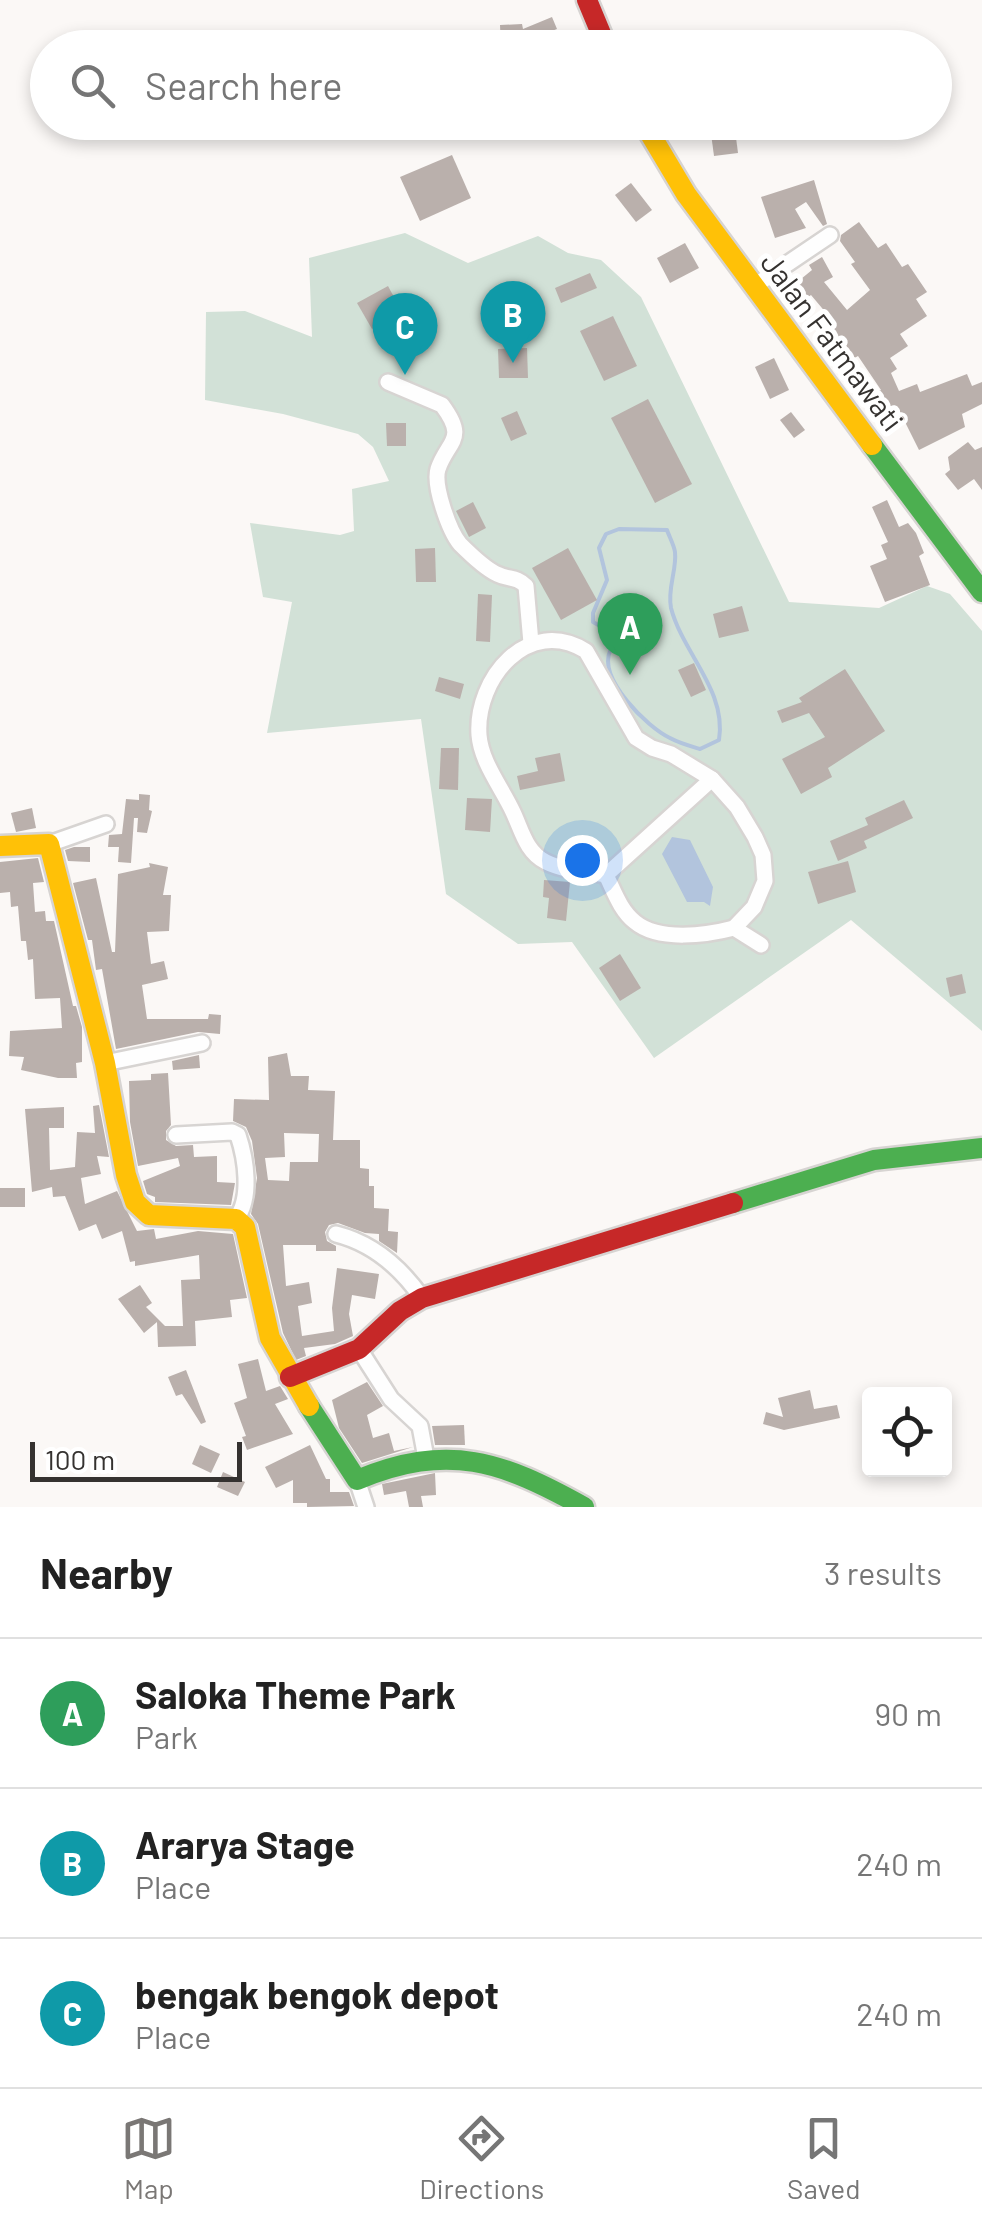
<!DOCTYPE html>
<html lang="en">
<head>
<meta charset="utf-8">
<style>
  body { margin:0; font-family:Barlow,sans-serif; background:#f2f2f2; color:#222 }
  .controls { position:absolute; right:30px; bottom:30px; display:grid; overflow:hidden; border-radius:10px; box-shadow:0 5px 15px #0003 }
  .controls button { width:90px; height:90px; display:grid; place-items:center; padding:0; border:0; border-bottom:2px solid #e0e0e0; background:#fff; color:#222; font:50px sans-serif }
  .scale { position:absolute; left:30px; bottom:25px; width:212px; box-sizing:border-box; padding-left:10px; border:5px solid #353230; border-top:0; font-size:28px; line-height:35px; white-space:nowrap; color:#353230; -webkit-text-stroke:8px #fff; paint-order:stroke }
  .you { position:absolute; left:582px; top:860px; width:35px; height:35px; margin:-25px; border:8px solid #fff; border-radius:50%; background:#1a73e8; box-shadow:0 0 0 15px #1a73e833 }
  .badge { display:grid; place-items:center; width:65px; height:65px; border-radius:50%; background:#7a7775; color:#fff; font-size:32px; font-weight:700 }
  .pin { position:absolute; translate:-50% -82px; filter:drop-shadow(0 2px 5px #0008) }
  .pin::after { content:''; position:absolute; top:52px; width:35px; height:30px; background:inherit; clip-path:polygon(0 0,100% 0,50% 100%) }
  .list { margin:0; padding:0; list-style:none }
  h2 { display:flex; justify-content:space-between; align-items:center; height:130px; margin:0; padding:0 40px; font-size:42px }
  h2 small { font-size:32px; font-weight:400; color:#767676 }
  .list li { display:grid; grid-template-columns:65px 1fr auto; gap:30px; align-items:center; box-sizing:border-box; height:150px; padding:0 40px; border-top:2px solid #e0e0e0 }
  .list b { display:block; font-size:38px; white-space:nowrap }
  .list p { margin:0; font-size:32px; white-space:nowrap; color:#767676 }
  .list em { font-size:32px; font-style:normal; color:#767676 }
  .icon { flex:none; width:55px; height:55px; fill:none; stroke:currentColor; stroke-width:2; stroke-linecap:round; stroke-linejoin:round }
  .map { position:relative; flex:none; width:982px; height:1507px; overflow:hidden }
  .search { position:absolute; background:#fff; box-shadow:0 5px 15px #0003; left:30px; right:30px; top:30px; height:110px; display:flex; align-items:center; gap:25px; box-sizing:border-box; padding:0 35px; border-radius:55px; color:#767676; font-size:38px }
  .sheet { height:580px; background:#fff }
  nav { display:flex; justify-content:space-around; align-items:center; box-sizing:border-box; height:140px; border-top:2px solid #e0e0e0; background:#fff; font-size:28px; color:#767676 }
  nav a { display:grid; justify-items:center; gap:5px }
  nav .on { color:#7a7775 }
  .map>svg:first-child { display:block }
</style>
</head>
<body>
<div class="map">
<svg width="982" height="1507" viewBox="0 0 982 1507">
  <rect width="100%" height="100%" fill="#fbf8f6"/>
  <polygon fill="#d2e1d7" points="405,233 468,263 538,236 568,253 601,260 641,297 789,602 879,608 927,586 950,594 982,631 982,1031 851,920 654,1058 572,942 518,944 446,894 421,719 267,733 292,602 263,597 250,523 340,535 354,531 352,489 389,481 373,447 358,434 283,414 205,400 206,312 245,311 312,337 309,258"/>
  <polygon fill="#b2c4dd" points="672,837 690,840 713,887 710,906 704,902 687,902 662,854"/>
  <g fill="none" stroke-linecap="round" stroke-linejoin="round">
    <path stroke="#b2c4dd" stroke-width="4" d="M619,529l48,1c2,6 7,15 8,22 2,18 -8,37 -4,56 12,46 56,82 48,132l-19,9c-10,-3 -21,-6 -30,-11 -23,-11 -72,-59 -60,-87 8,-18 32,-20 36,-41l-3,-6c-18,-4 -25,9 -36,21l-7,1 -7,-4v-9l14,-33 -8,-32 7,-14z"/>
  </g>
  <g fill="#bab0ac" fill-rule="evenodd">
    <polygon points="552,17 557,29 523,42 524,48 501,48 500,25 522,24 523,29"/>
    <polygon points="734,122 738,153 714,156 710,126"/>
    <polygon points="452,155 471,198 420,221 400,177"/>
    <polygon points="814,180 827,224 823,226 806,202 795,209 806,228 775,238 761,197"/>
    <polygon points="631,183 652,210 636,222 615,195"/>
    <polygon points="859,222 878,248 886,243 902,267 908,264 927,292 916,299 927,316 900,334 908,346 890,358 897,369 891,373 899,391 917,384 920,392 967,374 972,386 982,382 982,404 962,414 965,427 919,450 897,406 881,415 871,395 881,390 858,356 838,367 827,350 838,343 819,322 827,314 811,295 801,302 790,288 812,270 809,265 822,257 833,277 824,282 847,310 870,290 851,264 855,262 840,241 841,235"/>
    <polygon points="685,243 699,268 670,283 657,258"/>
    <polygon points="590,273 597,288 561,303 555,288"/>
    <polygon points="388,286 402,312 372,329 357,303"/>
    <polygon points="613,316 637,366 604,381 580,331"/>
    <polygon points="527,348 528,378 499,378 498,349"/>
    <polygon points="774,358 789,390 770,399 755,367"/>
    <polygon points="648,399 692,484 655,503 611,418"/>
    <polygon points="517,411 527,434 511,441 501,418"/>
    <polygon points="791,412 805,430 794,438 780,420"/>
    <polygon points="386,423 406,423 406,446 387,446"/>
    <polygon points="968,442 975,450 982,447 982,490 974,479 958,490 945,474 950,470 948,457"/>
    <polygon points="887,500 899,527 908,523 916,533 924,553 919,556 930,585 885,602 870,566 887,559 881,545 888,542 872,507"/>
    <polygon points="473,502 486,528 469,537 456,511"/>
    <polygon points="435,548 436,582 416,582 415,549"/>
    <polygon points="568,548 597,600 561,620 532,568"/>
    <polygon points="478,594 492,595 490,642 476,641"/>
    <polygon points="742,606 749,631 719,638 713,614"/>
    <polygon points="694,663 706,690 691,697 678,670"/>
    <polygon points="845,669 885,731 828,768 832,777 801,794 782,759 825,737 809,713 782,723 777,711 802,702 799,698"/>
    <polygon points="439,677 464,684 460,699 435,691"/>
    <polygon points="441,748 459,748 458,790 439,789"/>
    <polygon points="560,753 565,781 520,790 517,776 538,771 535,758"/>
    <polygon points="139,794 150,795 149,810 152,811 147,833 137,832 138,818 134,818 131,863 118,862 119,847 108,847 109,835 122,834 126,799 139,800"/>
    <polygon points="467,798 492,799 490,832 465,830"/>
    <polygon points="904,800 913,818 864,841 867,848 838,861 830,841 868,825 865,818"/>
    <polygon points="32,808 36,828 16,832 11,813"/>
    <polygon points="74,847 90,847 90,862 68,861 65,850"/>
    <polygon points="38,858 44,882 33,883 35,912 45,911 46,921 54,921 73,1006 76,1006 82,1027 82,1062 76,1063 77,1078 58,1078 21,1070 24,1057 9,1056 10,1031 62,1028 60,998 35,999 33,959 28,960 26,941 21,941 18,906 11,907 10,892 0,893 0,862"/>
    <polygon points="848,861 856,892 818,904 808,872"/>
    <polygon points="149,863 168,867 163,895 171,895 169,931 147,932 151,964 164,961 168,979 142,985 147,1019 208,1019 209,1014 221,1015 220,1034 198,1032 116,1049 102,969 96,970 92,940 88,940 73,883 96,878 112,952 115,952 118,874 150,867"/>
    <polygon points="544,880 570,882 566,921 547,918 549,898 543,897"/>
    <polygon points="620,954 641,988 620,1001 599,968"/>
    <polygon points="962,974 966,993 950,997 946,978"/>
    <path d="M287,1053l4,23h18l-1,14 27,1 -2,49h27v28l9,1v17h5v22l15,1 -1,22 10,1 -1,21 -18,-12v-7l-14,-1 -27,-10 -9,2 -4,7 2,9 9,5v5h-20v-6h-33l3,41 23,-4 3,21 -14,3 4,30 32,-5 -2,-23 5,-40 42,6 -4,25 -23,-4 -3,19 4,22 -18,8 -31,4 2,8 -10,4 -13,-27 -25,-109 -7,-10 6,-36 -5,-37 -6,-14 -13,-6 1,-22 35,1 -1,-43zM284,1133l35,1 -1,28h-28l-1,19 -21,-1 -3,-22 20,-1z"/>
    <polygon points="199,1055 200,1068 173,1070 172,1061"/>
    <polygon points="168,1073 171,1125 166,1131 166,1140 176,1146 193,1145 194,1157 217,1156 217,1182 235,1183 231,1205 155,1202 155,1197 147,1194 143,1181 180,1166 178,1158 138,1166 130,1122 129,1081 151,1080 151,1074"/>
    <polygon points="99,1105 109,1157 97,1156 101,1174 81,1178 85,1204 117,1191 137,1231 154,1229 156,1239 198,1231 233,1234 247,1298 230,1300 232,1317 195,1321 196,1346 158,1347 157,1322 144,1333 118,1299 140,1285 152,1303 146,1307 165,1326 183,1326 181,1280 200,1279 199,1255 135,1266 135,1261 130,1262 122,1231 102,1239 96,1224 79,1231 65,1196 53,1197 52,1187 32,1192 25,1109 64,1107 64,1128 49,1128 50,1170 75,1167 77,1132 95,1133 93,1106"/>
    <rect x="0" y="1188" width="25" height="19"/>
    <polygon points="258,1359 266,1391 280,1386 288,1399 275,1404 293,1434 247,1450 242,1437 246,1436 234,1403 247,1398 238,1364"/>
    <polygon points="186,1370 206,1422 201,1424 182,1394 176,1396 168,1377"/>
    <polygon points="367,1382 383,1406 367,1415 373,1438 389,1433 394,1451 413,1447 362,1463 339,1428 332,1400"/>
    <polygon points="810,1390 814,1409 837,1405 840,1418 784,1430 763,1424 766,1412 783,1417 778,1398"/>
    <polygon points="464,1425 465,1445 435,1445 432,1426"/>
    <polygon points="200,1445 220,1454 211,1473 192,1464"/>
    <polygon points="310,1445 326,1479 330,1479 330,1492 349,1492 354,1506 307,1507 307,1503 293,1503 293,1480 276,1488 265,1467"/>
    <polygon points="223,1472 245,1482 238,1496 217,1487"/>
    <polygon points="435,1473 436,1495 421,1496 423,1507 409,1507 406,1491 384,1495 382,1484"/>
  </g>
  <g fill="none" stroke-linecap="round" stroke-linejoin="round">
    <g stroke="#d7d4d2" stroke-width="20">
      <g id="street">
        <polyline points="753,287 830,235"/>
        <path d="M388,382l54,23c26,35 6,35 -4,64 -5,16 11,62 22,75 9,9 26,25 37,30 12,6 19,2 29,12l5,57"/>
        <path d="M712,779l-106,96c8,16 14,35 29,47 24,20 72,13 99,6l27,17"/>
        <polyline points="49,844 106,824"/>
        <path d="M606,875c-19,-3 -42,-4 -60,-13 -20,-10 -24,-31 -33,-50 -11,-24 -32,-50 -34,-77 -4,-56 49,-120 107,-84l50,87 16,10 19,6 41,25 25,28 18,30 8,18 2,26 -11,26 -20,21"/>
        <polyline points="105,1063 202,1043"/>
        <path d="M176,1135l56,-3 6,3c8,24 14,63 -2,84"/>
        <path d="M336,1234c36,9 65,34 86,64"/>
        <polyline points="359,1349 391,1399 420,1426 426,1458"/>
        <polyline points="357,1480 366,1507"/>
      </g>
    </g>
    <g stroke="#d7d4d2" stroke-width="25">
      <g id="fast">
        <polyline points="872,445 982,592"/>
        <polyline points="733,1203 874,1160 982,1148"/>
        <path d="M309,1406l48,74c92,-38 144,-19 227,27"/>
      </g>
    </g>
    <g stroke="#d7d4d2" stroke-width="25">
      <g id="slow">
        <polyline points="643,122 686,194 872,445"/>
        <polyline points="0,846 49,844 105,1063 126,1175 135,1202 149,1215 236,1219 245,1227 270,1338 309,1406"/>
      </g>
    </g>
    <g stroke="#d7d4d2" stroke-width="25">
      <g id="jam">
        <polyline points="587,0 607,48"/>
        <polyline points="290,1377 359,1349 400,1311 422,1298 733,1203"/>
      </g>
    </g>
    <use href="#street" stroke="#fefefe" stroke-width="15"/>
    <use href="#fast" stroke="#4caf50" stroke-width="20"/>
    <use href="#slow" stroke="#ffc107" stroke-width="20"/>
    <use href="#jam" stroke="#c62828" stroke-width="20"/>
  </g>
  <g text-anchor="middle" dominant-baseline="central" stroke-width="10" stroke-linejoin="round" paint-order="stroke">
    <g font-size="30" fill="#353230" stroke="#fff">
      <text transform="translate(833 341) rotate(53)">Jalan Fatmawati</text>
    </g>
  </g>
</svg>
<div class="controls">
<button><svg class="icon" aria-label="locate" viewBox="0 0 24 24"><circle cx="12" cy="12" r="6"/><path d="M12 2v4M12 18v4M2 12h4M18 12h4"/></svg></button>
</div>
<div class="scale">100 m</div>
<div class="you"></div>
<div class="pin badge" style="left:630px;top:675px;background:#2e9e5b">A</div>
<div class="pin badge" style="left:513px;top:363px;background:#0f9aa8">B</div>
<div class="pin badge" style="left:405px;top:375px;background:#0f9aa8">C</div>
<div class="search"><svg class="icon" aria-label="search" viewBox="0 0 24 24"><circle cx="10" cy="10" r="6"/><path d="M15 15l6 6"/></svg>Search here</div>
</div>
<section class="sheet">
<h2>Nearby<small>3 results</small></h2>
<ul class="list">
<li><span class="badge" style="background:#2e9e5b">A</span><div><b>Saloka Theme Park</b><p>Park</p></div><em>90 m</em></li>
<li><span class="badge" style="background:#0f9aa8">B</span><div><b>Ararya Stage</b><p>Place</p></div><em>240 m</em></li>
<li><span class="badge" style="background:#0f9aa8">C</span><div><b>bengak bengok depot</b><p>Place</p></div><em>240 m</em></li>
</ul>
</section>
<nav>
<a class="on"><svg class="icon" aria-label="map" viewBox="0 0 24 24"><path d="M3 6l6-2 6 2 6-2v14l-6 2-6-2-6 2zM9 4v14M15 6v14"/></svg>Map</a>
<a><svg class="icon" aria-label="directions" viewBox="0 0 24 24"><path d="M12 3l9 9-9 9-9-9zM9 14v-3h6M13 9l2 2-2 2"/></svg>Directions</a>
<a><svg class="icon" aria-label="saved" viewBox="0 0 24 24"><path d="M7 4h10v16l-5-4-5 4z"/></svg>Saved</a>
</nav>
</body>
</html>
